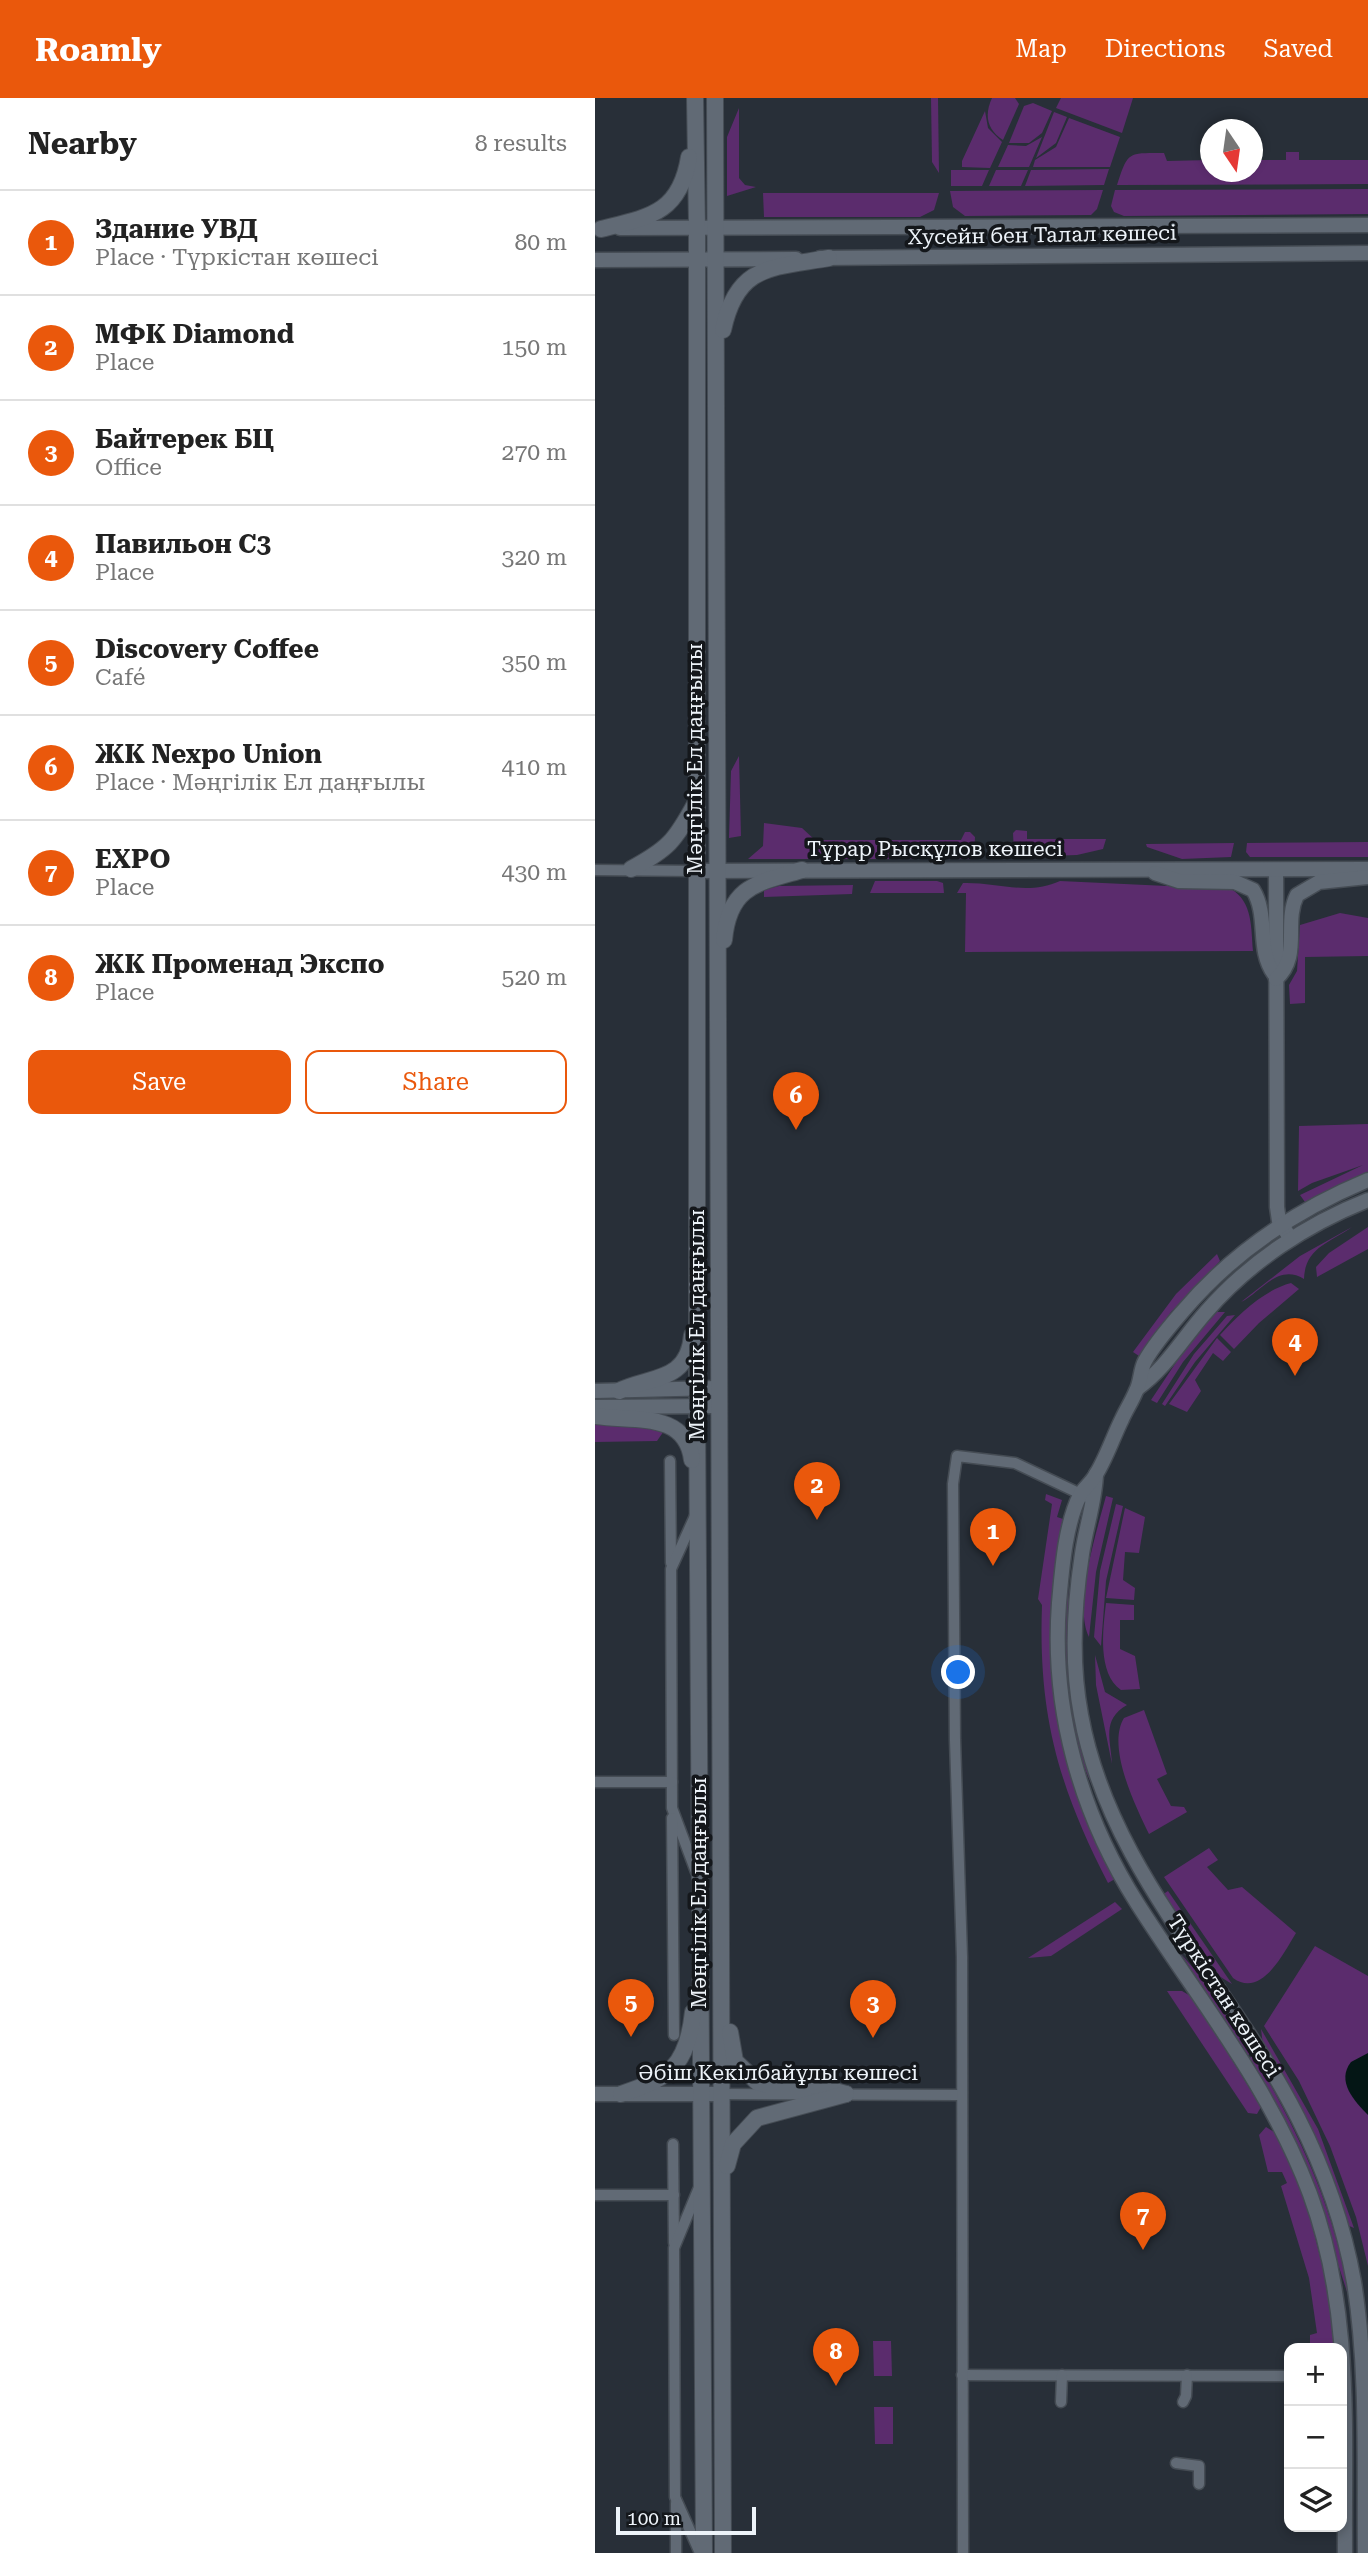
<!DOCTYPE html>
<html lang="en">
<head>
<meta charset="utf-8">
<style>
  body { margin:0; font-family:"Roboto Serif",serif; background:#f2f2f2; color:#222 }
  .controls { position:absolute; right:21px; bottom:21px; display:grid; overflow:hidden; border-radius:14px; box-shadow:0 4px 10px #0003 }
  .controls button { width:63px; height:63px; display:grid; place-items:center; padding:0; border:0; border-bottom:2px solid #e0e0e0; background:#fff; color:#222; font:35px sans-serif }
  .compass { position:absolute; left:605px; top:21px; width:63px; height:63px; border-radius:50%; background:#fff; box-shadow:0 4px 10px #0003; rotate:167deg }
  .scale { position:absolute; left:21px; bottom:18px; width:140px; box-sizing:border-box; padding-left:7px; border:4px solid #edf3f9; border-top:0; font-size:19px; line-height:24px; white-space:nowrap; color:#edf3f9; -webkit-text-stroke:5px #14171b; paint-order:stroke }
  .you { position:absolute; left:364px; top:1575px; width:24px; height:24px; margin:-18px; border:5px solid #fff; border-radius:50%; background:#1a73e8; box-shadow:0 0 0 10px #1a73e833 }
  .badge { display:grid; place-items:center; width:46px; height:46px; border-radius:50%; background:#ea580c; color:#fff; font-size:23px; font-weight:700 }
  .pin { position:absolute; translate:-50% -58px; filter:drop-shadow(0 2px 4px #0008) }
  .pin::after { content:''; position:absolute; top:37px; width:24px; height:21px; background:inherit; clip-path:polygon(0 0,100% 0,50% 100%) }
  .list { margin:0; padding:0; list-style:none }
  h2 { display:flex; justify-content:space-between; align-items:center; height:91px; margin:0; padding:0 28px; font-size:30px }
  h2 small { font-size:23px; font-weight:400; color:#767676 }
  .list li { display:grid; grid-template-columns:46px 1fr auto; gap:21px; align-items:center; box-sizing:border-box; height:105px; padding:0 28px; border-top:2px solid #e0e0e0 }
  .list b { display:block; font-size:26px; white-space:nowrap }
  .list p { margin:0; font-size:23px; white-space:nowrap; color:#767676 }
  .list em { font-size:23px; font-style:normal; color:#767676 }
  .actions { display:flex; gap:14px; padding:21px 28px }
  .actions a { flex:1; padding:16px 0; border:2px solid #ea580c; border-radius:14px; text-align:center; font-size:24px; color:#ea580c }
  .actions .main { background:#ea580c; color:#fff }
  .icon { flex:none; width:38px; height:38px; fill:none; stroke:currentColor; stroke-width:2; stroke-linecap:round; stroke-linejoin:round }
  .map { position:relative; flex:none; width:773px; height:2455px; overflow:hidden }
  header { display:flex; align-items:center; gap:42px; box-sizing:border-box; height:98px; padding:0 35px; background:#ea580c; color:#fff }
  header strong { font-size:33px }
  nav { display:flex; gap:38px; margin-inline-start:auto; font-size:24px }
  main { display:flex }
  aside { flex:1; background:#fff }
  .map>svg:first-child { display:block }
</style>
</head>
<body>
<header>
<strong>Roamly</strong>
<nav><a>Map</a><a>Directions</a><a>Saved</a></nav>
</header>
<main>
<aside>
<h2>Nearby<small>8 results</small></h2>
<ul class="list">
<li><span class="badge">1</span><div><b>Здание УВД</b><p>Place · Түркістан көшесі</p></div><em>80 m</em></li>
<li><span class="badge">2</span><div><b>МФК Diamond</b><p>Place</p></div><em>150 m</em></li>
<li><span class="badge">3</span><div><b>Байтерек БЦ</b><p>Office</p></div><em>270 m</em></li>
<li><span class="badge">4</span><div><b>Павильон С3</b><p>Place</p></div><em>320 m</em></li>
<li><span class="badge">5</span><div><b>Discovery Coffee</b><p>Café</p></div><em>350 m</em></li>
<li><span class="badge">6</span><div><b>ЖК Nexpo Union</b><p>Place · Мәңгілік Ел даңғылы</p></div><em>410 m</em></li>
<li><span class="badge">7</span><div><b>EXPO</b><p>Place</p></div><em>430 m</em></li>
<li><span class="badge">8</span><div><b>ЖК Променад Экспо</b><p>Place</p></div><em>520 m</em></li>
</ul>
<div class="actions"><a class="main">Save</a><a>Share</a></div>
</aside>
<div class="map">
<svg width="773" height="2455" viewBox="0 0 773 2455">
  <rect width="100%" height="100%" fill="#282f38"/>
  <g fill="#5b2c6d">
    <polygon points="336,0 343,0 344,75 337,64"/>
    <path d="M397,0h23l4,6 -16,36c-16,-10 -19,-25 -11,-42z"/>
    <polygon points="466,0 538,0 527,35 461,10"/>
    <polygon points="438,5 457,13 447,35 434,45 414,45 429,8"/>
    <polygon points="144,10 144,80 150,87 161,89 132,98 132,39"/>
    <polygon points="390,13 393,30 407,44 395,70 367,69 367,63"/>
    <polygon points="459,14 472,19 461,45 441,60"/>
    <polygon points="474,20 525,39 515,69 438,69 440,62 461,49"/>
    <polygon points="447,39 434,69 403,69 413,47 431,48"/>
    <path d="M691,54h13v8h69v24l-251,1c11,-34 11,-32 47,-32l3,8 43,-1v12h42l1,-12h33z"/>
    <polygon points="514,71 509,87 430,88 436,72"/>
    <polygon points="356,72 394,72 387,88 356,88"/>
    <polygon points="401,72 433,72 426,88 394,88"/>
    <polygon points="773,91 773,116 529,118 519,114 516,108 520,92"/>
    <polygon points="508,92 502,111 496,117 370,118 358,109 355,93"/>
    <polygon points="168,95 344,95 339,112 325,119 169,119"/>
    <polygon points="144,658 146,738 134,740 136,673"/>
    <polygon points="169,725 207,730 220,742 366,742 370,734 375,734 380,739 379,761 153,761 168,748"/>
    <polygon points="421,732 432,733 432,741 511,741 508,751 482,757 422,759 419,755 418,735"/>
    <polygon points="773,744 773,759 655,759 651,754 652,745"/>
    <polygon points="639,745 636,759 587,761 552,749 551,746"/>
    <polygon points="280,783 342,783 348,785 349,795 275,795"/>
    <path d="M465,783l171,8c22,13 20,39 22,62l-288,1 1,-59h-9l6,-10c34,-1 64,13 97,-2z"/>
    <polygon points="258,787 257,796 169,799 169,792 184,788"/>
    <polygon points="745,815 773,820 773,858 710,859 710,905 695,906 694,887 702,873 705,827"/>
    <polygon points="773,1026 773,1074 710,1104 705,1097 768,1067 717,1085 703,1093 704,1028"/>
    <path d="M757,1129c-23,16 -47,21 -48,52 -26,-16 -43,13 -63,23l59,-46z"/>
    <polygon points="773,1129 773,1151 722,1179 721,1169 734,1155"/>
    <polygon points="622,1156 625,1163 576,1214 544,1258 538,1254 581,1196"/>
    <path d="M696,1185l8,6 -40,34 -25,26 -14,-14c18,-20 44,-45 71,-52z"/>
    <polygon points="622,1214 630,1214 588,1264 562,1305 556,1302 594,1245"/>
    <polygon points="640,1217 600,1264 570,1308 567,1306 599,1256 632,1218"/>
    <polygon points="622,1240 636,1254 628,1263 618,1255 600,1282 606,1293 592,1314 574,1306"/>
    <polygon points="0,1326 71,1330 62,1343 0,1344"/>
    <path d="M451,1396l16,6 -5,17 9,3c-29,138 -16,233 49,359l-7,4c-50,-97 -70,-169 -66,-278l-4,-6 14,-95 -7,-4z"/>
    <path d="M511,1398l7,2 -17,74 -7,65c-16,-32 8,-107 17,-141z"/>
    <polygon points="521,1406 528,1408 511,1483 506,1548 499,1539 505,1473"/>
    <polygon points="530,1410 550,1419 544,1455 530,1454 528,1482 540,1490 539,1502 511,1500"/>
    <path d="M473,1488l5,121 23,86c-32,-62 -37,-138 -28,-207z"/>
    <path d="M511,1505l28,2v15h-14v29l15,7 5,33 -19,1c-24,-17 -18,-61 -15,-87z"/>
    <path d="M500,1557l10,37 22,13c-26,15 -16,35 -15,59l-16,-79z"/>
    <path d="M549,1612l23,64 -10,5 14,27 13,1 3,5 -38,22c-13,-27 -43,-87 -25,-116z"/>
    <path d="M614,1750l9,12 -11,7 21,23 14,-3 54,46c-12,19 -34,66 -63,45l-69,-101z"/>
    <polygon points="573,1793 637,1886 624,1878 567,1797"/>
    <polygon points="520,1804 527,1811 456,1858 433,1860"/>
    <polygon points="720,1848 773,1878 773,2168 761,2119 735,2048 704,1983 669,1928"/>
    <polygon points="586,1856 614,1888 657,1954 652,1958"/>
    <polygon points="572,1893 587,1893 599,1900 666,2009 662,2016 653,2015"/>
    <polygon points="666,1931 723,2031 759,2130 752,2127 708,2016 668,1947"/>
    <path d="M659,1958c44,75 82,155 95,242l-42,-130 -13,-30 -45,-80z"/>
    <polygon points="671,2029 684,2037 712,2107 735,2198 741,2250 715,2250 715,2237 722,2235 714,2180 686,2088 692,2085 687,2074 673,2074 664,2037"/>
    <polygon points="278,2243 296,2243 297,2278 279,2278"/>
    <polygon points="279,2309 298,2309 298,2346 280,2346"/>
  </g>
  <path fill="#041615" d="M773,1955v62c-14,-14 -32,-34 -17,-53z"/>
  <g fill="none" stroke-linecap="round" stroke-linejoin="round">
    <g stroke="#454c54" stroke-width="13">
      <g id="minor">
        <polyline points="0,772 101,773"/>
        <polyline points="75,1363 76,1465"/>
        <polyline points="100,1418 76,1471 77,1710 101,1774"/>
        <polyline points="0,1684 77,1684"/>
        <polyline points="77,1720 79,1937"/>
        <polyline points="125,1996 365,1997"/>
        <polyline points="78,2046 79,2145"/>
        <polyline points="103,2092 79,2150 80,2399 105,2455"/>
        <polyline points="0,2097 79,2097"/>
        <polyline points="367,2277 694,2278"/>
        <polyline points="466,2304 467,2277"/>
        <polyline points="588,2304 591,2298 592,2277"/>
        <polyline points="581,2365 604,2368 604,2386"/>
        <polyline points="81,2405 81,2455"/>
        <polyline points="368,2455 367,1859 360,1642 358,1386 362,1358 420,1365 492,1399"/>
      </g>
    </g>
    <g stroke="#454c54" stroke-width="17">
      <g id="tertiary">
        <polyline points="25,130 773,127"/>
        <polyline points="225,160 773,155"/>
        <polyline points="0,162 201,161"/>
        <polyline points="681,772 682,1109 684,1123 696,1141"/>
        <polyline points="101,773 773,771"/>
        <path d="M560,775l24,8 56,1 18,8c16,26 3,59 21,84"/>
        <path d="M681,881c26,-23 7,-56 21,-84l22,-13 49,-5"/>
        <path d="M543,1290c28,-20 45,-50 68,-76 43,-50 101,-88 162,-112"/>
        <polyline points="0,1293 122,1290"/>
        <polyline points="0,1309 122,1308"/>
        <path d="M501,1376c-1,28 -10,52 -14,80 -8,52 -11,109 -1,161 28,156 148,266 217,403 26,51 46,108 56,164 14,88 10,182 11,271"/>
        <polyline points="0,1996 125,1996"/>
        <path d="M750,2455c-1,-121 8,-243 -35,-359 -40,-108 -112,-195 -173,-291 -57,-90 -86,-194 -78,-300 3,-33 6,-78 21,-108 4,-7 11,-12 15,-19 11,-17 18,-39 27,-57 4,-9 10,-18 14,-28 5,-9 4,-21 9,-30 10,-18 25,-35 38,-50 51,-60 113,-101 185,-131"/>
      </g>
    </g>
    <g stroke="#454c54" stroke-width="18">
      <g id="secondary">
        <polyline points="100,0 102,128 102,1308 109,2455"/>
        <polyline points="120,0 128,2455"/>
        <path d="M6,131c49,-12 79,-16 88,-72"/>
        <path d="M128,232c14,-66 49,-62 106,-72"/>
        <path d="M36,771c37,-20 44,-28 64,-65"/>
        <path d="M129,842c5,-54 33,-57 78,-70"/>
        <path d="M24,1293c30,-15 69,-8 73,-56"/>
        <path d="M0,1318c37,6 91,-6 97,44"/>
        <polyline points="135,1934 140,1963 162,1984 172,1987 218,1987 251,1996"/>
        <path d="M26,1996c49,-16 66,-28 72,-82"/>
        <polyline points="132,2068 138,2046 162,2020 251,1996"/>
      </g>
    </g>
    <use href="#minor" stroke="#616a75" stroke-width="10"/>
    <use href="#tertiary" stroke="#616a75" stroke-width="14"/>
    <use href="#secondary" stroke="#616a75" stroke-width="16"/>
  </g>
  <g text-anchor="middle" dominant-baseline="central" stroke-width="7" stroke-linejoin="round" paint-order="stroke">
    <g font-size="21" fill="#edf3f9" stroke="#14171b">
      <text transform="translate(447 137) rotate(-1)">Хусейн бен Талал көшесі</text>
      <text transform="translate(100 661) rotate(-90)">Мәңгілік Ел даңғылы</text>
      <text x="340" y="751">Тұрар Рысқұлов көшесі</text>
      <text transform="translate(102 1227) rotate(-90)">Мәңгілік Ел даңғылы</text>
      <text transform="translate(104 1795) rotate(-90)">Мәңгілік Ел даңғылы</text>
      <text transform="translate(629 1898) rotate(57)">Түркістан көшесі</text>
      <text x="183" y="1975">Әбіш Кекілбайұлы көшесі</text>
    </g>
  </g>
</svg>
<div class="controls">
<button>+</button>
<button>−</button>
<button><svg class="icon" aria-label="layers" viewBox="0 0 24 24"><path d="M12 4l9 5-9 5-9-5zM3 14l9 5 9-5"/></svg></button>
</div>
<svg class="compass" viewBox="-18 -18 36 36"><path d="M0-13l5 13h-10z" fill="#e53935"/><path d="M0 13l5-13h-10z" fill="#767676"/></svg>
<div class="scale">100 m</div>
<div class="you"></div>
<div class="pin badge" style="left:398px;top:1468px">1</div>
<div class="pin badge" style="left:222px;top:1422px">2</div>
<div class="pin badge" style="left:278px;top:1940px">3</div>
<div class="pin badge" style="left:700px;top:1278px">4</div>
<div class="pin badge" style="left:36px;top:1939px">5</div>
<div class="pin badge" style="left:201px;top:1032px">6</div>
<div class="pin badge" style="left:548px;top:2152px">7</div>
<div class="pin badge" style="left:241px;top:2288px">8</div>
</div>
</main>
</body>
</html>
